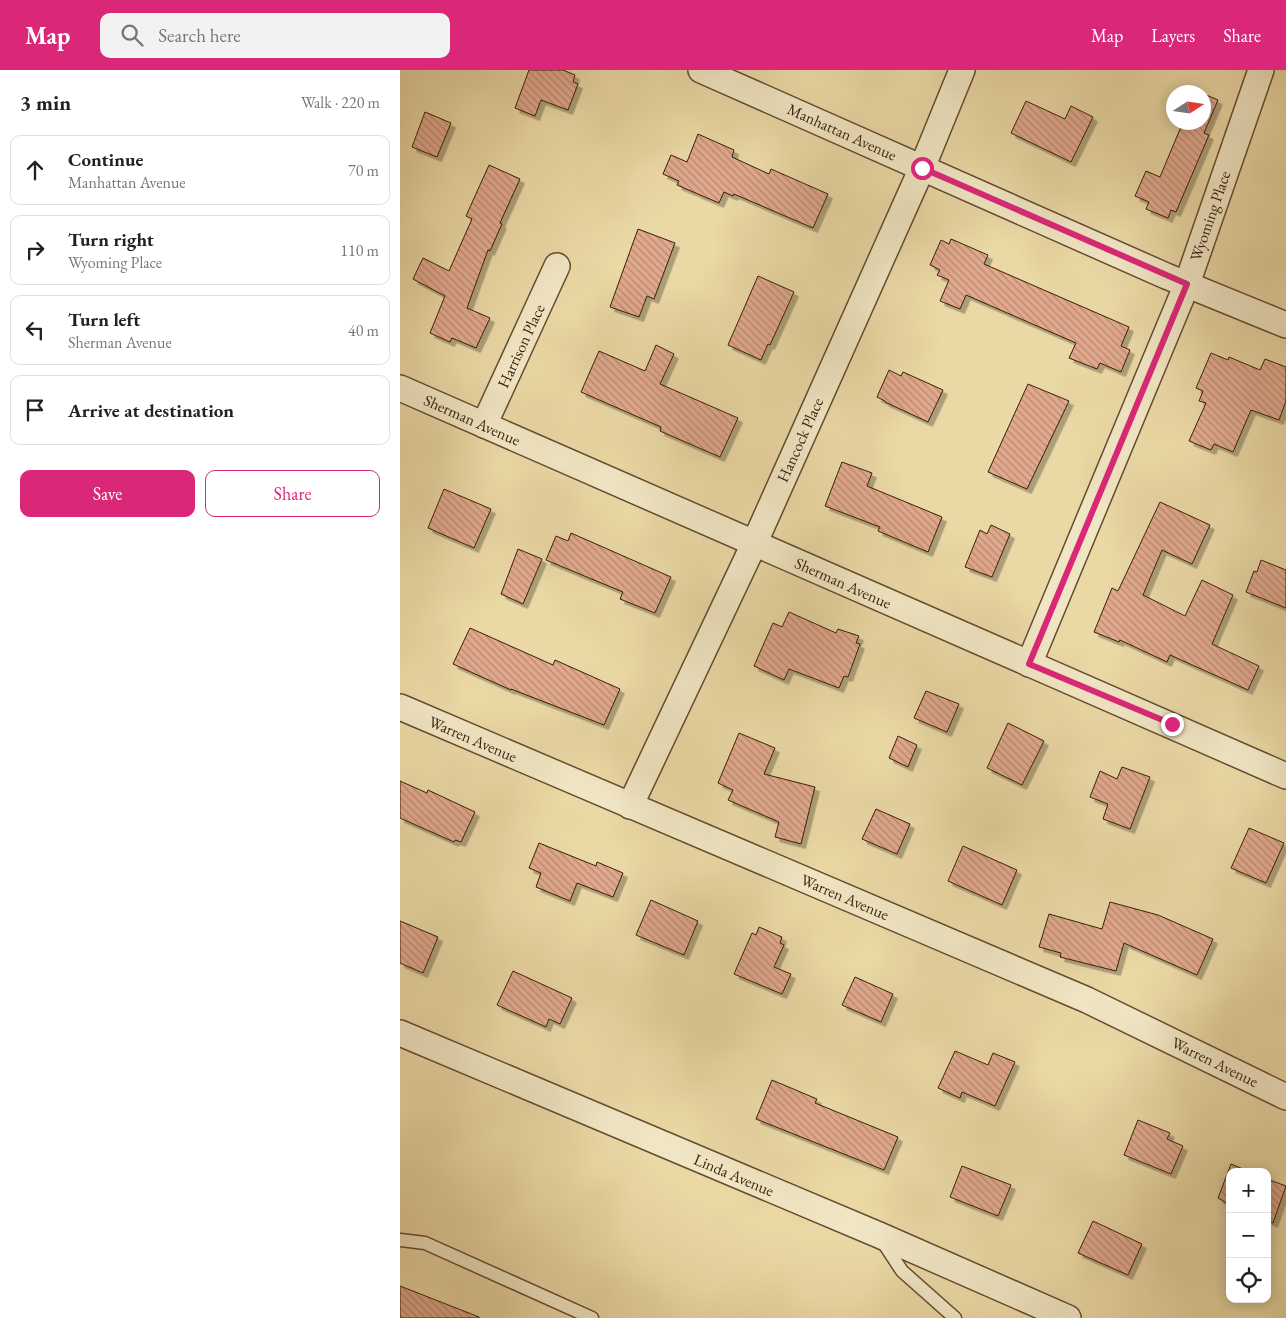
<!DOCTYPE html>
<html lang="en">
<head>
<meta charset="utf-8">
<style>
  body { margin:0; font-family:"EB Garamond",serif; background:#f2f2f2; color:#222 }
  .controls { position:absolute; right:15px; bottom:15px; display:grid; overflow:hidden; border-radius:10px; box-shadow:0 2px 12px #0003 }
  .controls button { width:45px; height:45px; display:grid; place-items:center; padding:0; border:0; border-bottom:1px solid #e0e0e0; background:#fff; color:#222; font:25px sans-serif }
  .compass { position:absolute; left:766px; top:15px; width:45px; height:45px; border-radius:50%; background:#fff; box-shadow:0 2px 12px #0003; rotate:78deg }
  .stop { position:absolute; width:15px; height:15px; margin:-11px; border:4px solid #db2777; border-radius:50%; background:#fff }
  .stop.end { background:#db2777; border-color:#fff; box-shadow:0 1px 5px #0008 }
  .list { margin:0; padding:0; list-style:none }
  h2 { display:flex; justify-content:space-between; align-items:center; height:65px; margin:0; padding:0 20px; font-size:21px }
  h2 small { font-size:16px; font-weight:400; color:#767676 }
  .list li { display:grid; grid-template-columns:32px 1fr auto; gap:15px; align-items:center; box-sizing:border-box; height:70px; margin:0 10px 10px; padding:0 10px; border:1px solid #e0e0e0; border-radius:10px }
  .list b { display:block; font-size:19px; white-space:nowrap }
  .list p { margin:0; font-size:16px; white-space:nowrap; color:#767676 }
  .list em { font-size:16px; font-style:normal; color:#767676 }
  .actions { display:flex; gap:10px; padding:15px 20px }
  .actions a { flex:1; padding:11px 0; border:1px solid #db2777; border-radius:10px; text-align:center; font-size:18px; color:#db2777 }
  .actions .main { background:#db2777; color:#fff }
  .icon { flex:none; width:28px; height:28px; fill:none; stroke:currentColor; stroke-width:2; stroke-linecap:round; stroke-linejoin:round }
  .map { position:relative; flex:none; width:886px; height:1248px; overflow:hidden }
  header { display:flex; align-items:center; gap:30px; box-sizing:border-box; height:70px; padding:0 25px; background:#db2777; color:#fff }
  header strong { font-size:24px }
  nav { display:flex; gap:28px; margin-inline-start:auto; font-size:18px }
  .search { width:350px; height:45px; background:#f2f2f2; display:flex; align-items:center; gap:12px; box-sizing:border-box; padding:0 18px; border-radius:10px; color:#767676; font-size:19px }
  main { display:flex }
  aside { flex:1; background:#fff }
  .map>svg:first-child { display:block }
</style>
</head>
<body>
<header>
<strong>Map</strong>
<div class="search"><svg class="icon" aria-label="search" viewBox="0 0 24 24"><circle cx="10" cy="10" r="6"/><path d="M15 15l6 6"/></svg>Search here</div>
<nav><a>Map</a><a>Layers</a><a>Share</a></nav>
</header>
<main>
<aside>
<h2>3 min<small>Walk · 220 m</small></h2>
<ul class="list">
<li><svg class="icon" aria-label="ahead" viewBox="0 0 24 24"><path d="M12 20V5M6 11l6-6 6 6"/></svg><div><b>Continue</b><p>Manhattan Avenue</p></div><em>70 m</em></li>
<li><svg class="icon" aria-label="right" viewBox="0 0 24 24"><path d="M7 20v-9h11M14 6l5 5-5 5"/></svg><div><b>Turn right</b><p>Wyoming Place</p></div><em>110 m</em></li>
<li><svg class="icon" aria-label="left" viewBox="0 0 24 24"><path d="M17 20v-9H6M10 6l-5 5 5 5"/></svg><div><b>Turn left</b><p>Sherman Avenue</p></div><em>40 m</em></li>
<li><svg class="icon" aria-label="arrive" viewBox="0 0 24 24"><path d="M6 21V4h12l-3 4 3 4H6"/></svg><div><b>Arrive at destination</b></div></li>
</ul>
<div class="actions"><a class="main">Save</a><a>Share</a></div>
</aside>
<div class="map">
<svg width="886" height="1248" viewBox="0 0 886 1248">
  <defs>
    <pattern id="building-back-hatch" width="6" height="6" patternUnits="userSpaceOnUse" patternTransform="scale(1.25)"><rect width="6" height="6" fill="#e1a98d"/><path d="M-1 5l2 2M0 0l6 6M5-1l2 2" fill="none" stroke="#b78971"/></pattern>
    <filter id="shadow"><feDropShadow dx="4.5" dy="4.5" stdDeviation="0" flood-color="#0004"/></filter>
  </defs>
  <rect width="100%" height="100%" fill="#ead8a5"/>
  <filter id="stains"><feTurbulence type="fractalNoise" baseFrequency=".004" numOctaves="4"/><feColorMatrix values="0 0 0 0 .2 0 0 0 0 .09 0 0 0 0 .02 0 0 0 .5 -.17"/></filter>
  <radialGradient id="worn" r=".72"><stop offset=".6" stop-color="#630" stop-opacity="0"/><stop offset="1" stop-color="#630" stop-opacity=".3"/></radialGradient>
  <g fill="url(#building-back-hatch)" stroke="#381d09" filter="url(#shadow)">
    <polygon points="129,0 163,0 175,5 173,12 178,14 168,40 141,30 135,46 115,38"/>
    <polygon points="804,24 818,30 804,63 809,65 776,142 771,140 768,148 746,139 749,132 735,126 746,101 760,107 783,52 804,52"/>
    <polygon points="626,31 665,49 671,36 693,47 671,92 611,63"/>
    <polygon points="25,42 51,53 37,87 12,77"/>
    <polygon points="298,64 334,80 332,87 369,104 371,99 428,124 413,158 334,124 333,126 324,122 319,133 277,115 279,111 263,104 271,85 287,92"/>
    <polygon points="89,95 120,109 100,153 102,154 90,181 88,180 67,238 90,248 76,278 52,268 50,272 30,263 45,226 13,209 23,188 49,201 72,149 66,146"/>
    <polygon points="238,159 275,173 254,229 247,226 239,247 210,237"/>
    <polygon points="551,169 588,185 584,194 729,257 721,276 730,280 721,302 700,293 697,299 669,288 676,273 566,225 560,239 540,231 549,210 537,205 540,200 530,195 541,170 549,174"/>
    <polygon points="358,206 394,222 370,275 368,274 361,290 328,275"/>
    <polygon points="256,275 274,284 260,314 338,348 320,387 260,361 261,357 181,322 199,281 245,301"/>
    <polygon points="811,283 828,290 829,287 860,300 865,289 886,297 886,331 879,350 851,340 833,382 814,374 811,380 789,371 806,333 799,331 803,321 796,318"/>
    <polygon points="489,300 501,306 503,302 543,320 528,352 485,332 485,331 477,327"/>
    <polygon points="628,314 669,331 627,419 588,402"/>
    <polygon points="442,392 472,403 467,416 542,447 528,482 478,461 480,457 425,436"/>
    <polygon points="44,419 91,439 74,478 28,458"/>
    <polygon points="760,432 810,455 792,494 762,480 743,525 785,546 802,510 833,525 812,574 859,596 848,620 770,585 767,592 720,570 719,572 694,562 712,518 718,521"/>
    <polygon points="591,455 610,464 592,507 565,497 580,460 587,464"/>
    <polygon points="171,463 271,507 255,543 220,529 223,522 146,490 156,466 168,471"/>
    <polygon points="118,479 142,489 123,534 101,524"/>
    <polygon points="861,490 886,500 886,538 846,522 854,501 857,502"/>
    <polygon points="389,542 436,563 438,559 459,566 456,573 460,574 448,607 444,606 439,618 389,599 384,610 354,596 373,553 382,557"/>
    <polygon points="70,558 153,595 155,590 220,619 204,655 111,619 111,620 53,594"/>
    <polygon points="526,621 559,634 547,662 514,648"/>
    <polygon points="608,653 644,671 622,715 587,698"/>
    <polygon points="339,663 375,678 364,704 415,717 401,774 375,767 379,752 328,730 333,720 318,713"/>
    <polygon points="498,666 517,675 508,697 489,688"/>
    <polygon points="722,697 750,707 730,759 703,749 708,734 690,727 700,701 717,709"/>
    <polygon points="0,711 27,723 28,720 75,742 61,772 55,770 54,772 0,748"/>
    <polygon points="476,739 510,754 497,784 462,769"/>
    <polygon points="849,758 884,773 866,813 831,798"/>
    <polygon points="139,773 196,796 197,792 223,803 213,827 177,813 170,831 136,817 141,803 129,798"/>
    <polygon points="563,776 617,800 602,835 548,811"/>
    <polygon points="251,830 298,851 284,885 236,865"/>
    <polygon points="710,832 758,845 813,869 797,905 724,873 716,901 660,887 661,883 639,877 649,844 702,859"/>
    <polygon points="0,851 38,867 23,903 0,893"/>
    <polygon points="359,857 382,867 380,873 384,875 374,897 391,904 382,924 334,904 352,863 356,865"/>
    <polygon points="113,901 172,928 160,954 149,949 146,957 97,935"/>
    <polygon points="455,907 493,924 481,952 442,935"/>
    <polygon points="555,981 588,995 593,983 615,992 595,1036 562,1022 560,1028 538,1018"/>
    <polygon points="372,1010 417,1029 415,1033 498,1067 484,1100 356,1049"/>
    <polygon points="738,1050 770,1063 767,1069 783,1076 771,1104 724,1085"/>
    <polygon points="831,1094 850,1102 830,1102 830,1135 818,1128"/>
    <polygon points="562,1096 611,1115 598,1146 550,1127"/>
    <polygon points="867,1109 886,1116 873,1153 867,1150"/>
    <polygon points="693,1151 742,1174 728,1205 678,1183"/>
    <polygon points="0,1216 79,1247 79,1248 0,1248"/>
  </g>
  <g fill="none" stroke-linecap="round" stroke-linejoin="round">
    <g stroke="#644c30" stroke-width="15">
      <g id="lane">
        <polyline points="481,1169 502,1201 555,1248"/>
        <polyline points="0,1170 25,1173 192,1248"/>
      </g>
    </g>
    <g stroke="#644c30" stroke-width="28">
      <g id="street">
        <polyline points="301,0 766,206 886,255"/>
        <polyline points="0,318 886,706"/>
        <polyline points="84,355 157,196"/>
        <polyline points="629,594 787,214 861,0"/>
        <polyline points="0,637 687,930 886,1027"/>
        <polyline points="230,736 354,474 522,98 562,0"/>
        <polyline points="0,963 479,1165 668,1248"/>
      </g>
    </g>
    <use href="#lane" stroke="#f1e6c4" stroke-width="12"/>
    <use href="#street" stroke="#f1e6c4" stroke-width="25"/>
  </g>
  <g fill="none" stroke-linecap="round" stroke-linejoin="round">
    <polyline stroke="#db2777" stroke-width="6" points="522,98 787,214 629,594 772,654"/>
  </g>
  <g text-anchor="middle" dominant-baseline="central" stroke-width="4" stroke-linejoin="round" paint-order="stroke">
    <g font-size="16" fill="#381d09" stroke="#f1e6c4">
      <text transform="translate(442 62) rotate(24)">Manhattan Avenue</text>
      <text transform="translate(810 146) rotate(-71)">Wyoming Place</text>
      <text transform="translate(121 276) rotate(-65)">Harrison Place</text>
      <text transform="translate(72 350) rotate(24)">Sherman Avenue</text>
      <text transform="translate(400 370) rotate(-66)">Hancock Place</text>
      <text transform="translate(443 513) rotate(24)">Sherman Avenue</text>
      <text transform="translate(73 669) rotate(23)">Warren Avenue</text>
      <text transform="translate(445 827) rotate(23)">Warren Avenue</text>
      <text transform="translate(815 992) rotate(26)">Warren Avenue</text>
      <text transform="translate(334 1105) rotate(23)">Linda Avenue</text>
    </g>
  </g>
  <rect width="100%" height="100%" filter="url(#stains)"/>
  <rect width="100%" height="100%" fill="url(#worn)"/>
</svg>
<div class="controls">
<button>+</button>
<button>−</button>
<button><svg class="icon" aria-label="locate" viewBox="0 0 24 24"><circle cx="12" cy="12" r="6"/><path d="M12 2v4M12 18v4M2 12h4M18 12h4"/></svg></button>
</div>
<svg class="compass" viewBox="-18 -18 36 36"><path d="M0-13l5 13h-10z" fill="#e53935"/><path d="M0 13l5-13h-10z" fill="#767676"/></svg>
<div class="stop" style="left:522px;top:98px"></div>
<div class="stop end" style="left:772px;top:654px"></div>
</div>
</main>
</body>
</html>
